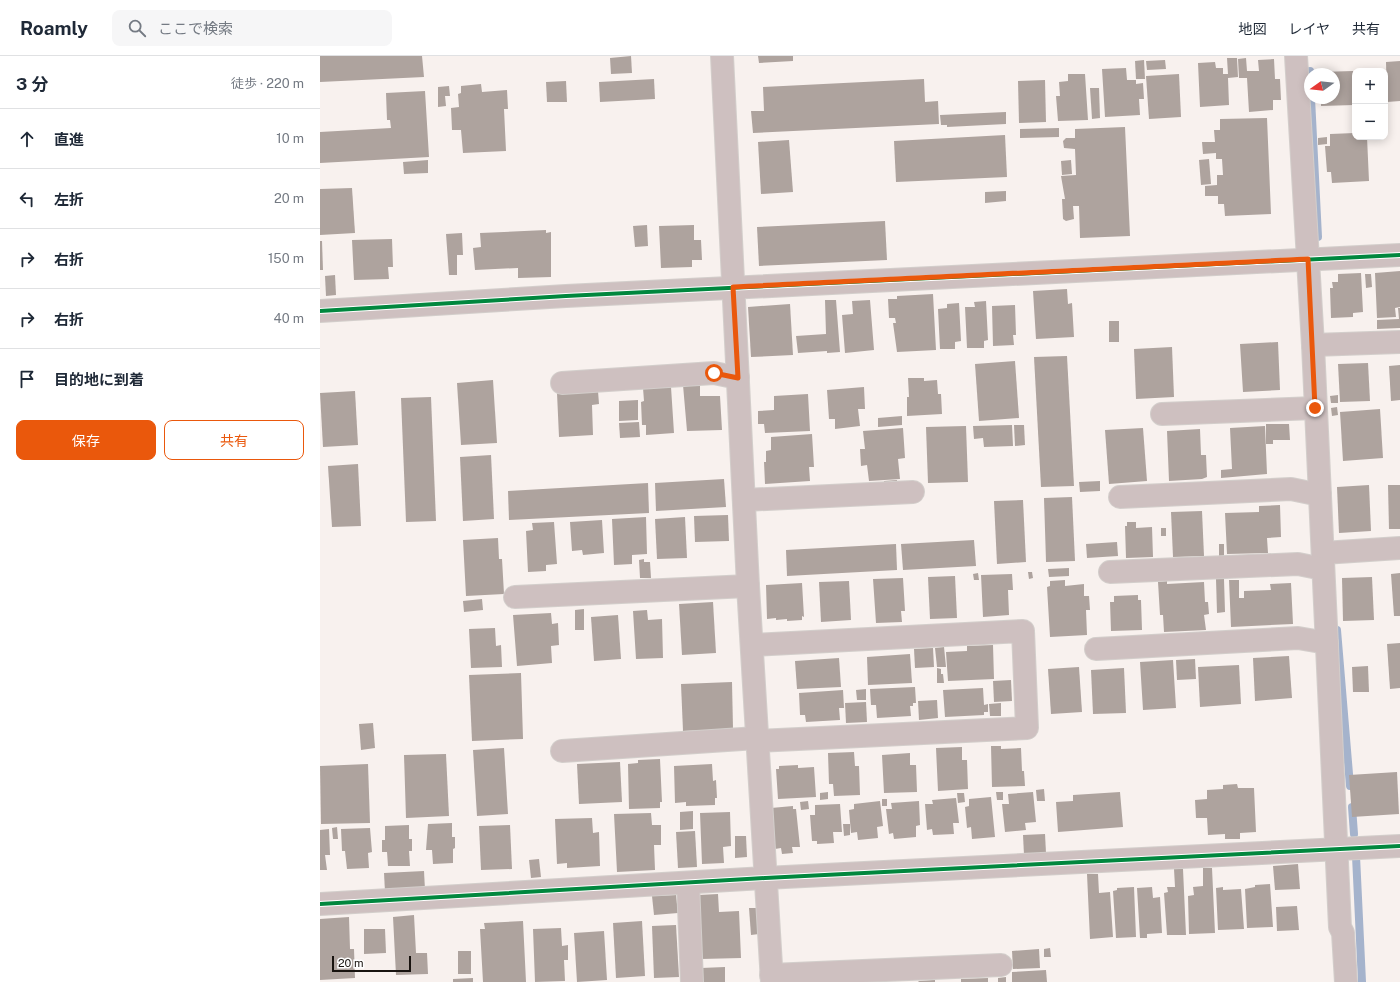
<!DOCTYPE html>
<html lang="ja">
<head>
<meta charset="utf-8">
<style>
  body { margin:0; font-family:"Public Sans","Noto Sans JP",sans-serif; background:#f6f6f7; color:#1f2937 }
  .controls { position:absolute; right:12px; top:12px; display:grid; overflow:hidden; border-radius:8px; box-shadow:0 2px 10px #0003 }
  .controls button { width:36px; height:36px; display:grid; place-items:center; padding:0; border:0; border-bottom:1px solid #e0e1e3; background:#fff; color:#1f2937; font:20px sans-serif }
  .compass { position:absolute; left:984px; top:12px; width:36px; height:36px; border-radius:50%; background:#fff; box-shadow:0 2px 10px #0003; rotate:255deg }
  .scale { position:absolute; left:12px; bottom:10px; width:79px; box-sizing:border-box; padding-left:4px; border:2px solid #18130f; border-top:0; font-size:11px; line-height:14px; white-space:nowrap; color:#18130f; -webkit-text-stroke:3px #fff; paint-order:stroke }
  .stop { position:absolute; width:12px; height:12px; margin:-9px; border:3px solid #ea580c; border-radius:50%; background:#fff }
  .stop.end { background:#ea580c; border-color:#fff; box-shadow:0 1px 4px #0008 }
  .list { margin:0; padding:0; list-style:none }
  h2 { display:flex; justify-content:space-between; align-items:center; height:52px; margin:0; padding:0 16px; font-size:17px }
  h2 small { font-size:13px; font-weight:400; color:#747a83 }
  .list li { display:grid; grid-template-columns:26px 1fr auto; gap:12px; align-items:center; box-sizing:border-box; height:60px; padding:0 16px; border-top:1px solid #e0e1e3 }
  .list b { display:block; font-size:15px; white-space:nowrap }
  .list em { font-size:13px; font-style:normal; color:#747a83 }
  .actions { display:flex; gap:8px; padding:12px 16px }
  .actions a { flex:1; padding:9px 0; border:1px solid #ea580c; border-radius:8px; text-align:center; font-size:14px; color:#ea580c }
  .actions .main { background:#ea580c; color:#fff }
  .icon { flex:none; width:22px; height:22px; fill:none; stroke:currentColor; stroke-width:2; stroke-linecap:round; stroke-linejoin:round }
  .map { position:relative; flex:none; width:1080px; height:926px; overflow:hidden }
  header { display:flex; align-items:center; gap:24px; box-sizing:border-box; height:56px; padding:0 20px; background:#fff; border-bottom:1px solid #e0e1e3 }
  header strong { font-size:19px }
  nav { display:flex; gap:22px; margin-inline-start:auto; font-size:14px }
  .search { width:280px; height:36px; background:#f6f6f7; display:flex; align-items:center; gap:10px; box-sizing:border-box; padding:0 14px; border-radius:8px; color:#747a83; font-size:15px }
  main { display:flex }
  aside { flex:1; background:#fff }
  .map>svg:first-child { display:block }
</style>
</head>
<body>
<header>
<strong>Roamly</strong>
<div class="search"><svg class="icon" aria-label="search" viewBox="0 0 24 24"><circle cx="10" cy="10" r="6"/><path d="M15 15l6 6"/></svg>ここで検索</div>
<nav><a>地図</a><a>レイヤ</a><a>共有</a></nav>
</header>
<main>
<aside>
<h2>3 分<small>徒歩 · 220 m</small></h2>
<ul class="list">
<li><svg class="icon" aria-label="ahead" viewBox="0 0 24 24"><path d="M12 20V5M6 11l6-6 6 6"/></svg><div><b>直進</b></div><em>10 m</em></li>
<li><svg class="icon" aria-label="left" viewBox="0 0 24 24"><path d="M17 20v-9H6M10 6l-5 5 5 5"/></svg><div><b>左折</b></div><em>20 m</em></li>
<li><svg class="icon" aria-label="right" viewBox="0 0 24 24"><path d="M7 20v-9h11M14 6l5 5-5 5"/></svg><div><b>右折</b></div><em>150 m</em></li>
<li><svg class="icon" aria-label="right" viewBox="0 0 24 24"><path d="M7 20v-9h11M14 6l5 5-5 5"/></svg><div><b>右折</b></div><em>40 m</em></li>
<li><svg class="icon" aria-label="arrive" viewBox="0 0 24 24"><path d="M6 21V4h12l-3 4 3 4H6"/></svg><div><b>目的地に到着</b></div></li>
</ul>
<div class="actions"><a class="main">保存</a><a>共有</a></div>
</aside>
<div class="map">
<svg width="1080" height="926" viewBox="0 0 1080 926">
  <rect width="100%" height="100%" fill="#f8f1ee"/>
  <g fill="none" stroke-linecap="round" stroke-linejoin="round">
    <g stroke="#a5b3cc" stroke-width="8">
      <polyline points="990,15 990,18"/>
      <polyline points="991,42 998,181"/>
      <polyline points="1017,574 1030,730"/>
      <polyline points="1032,751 1034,778"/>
      <polyline points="1036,800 1042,926"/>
    </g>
  </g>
  <g fill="#aea39e">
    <polygon points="0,0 102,0 104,21 0,26"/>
    <polygon points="311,0 312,17 291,18 290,2"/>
    <polygon points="438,0 473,0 473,5 439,7"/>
    <polygon points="907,2 917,2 918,21 908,22 909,49 880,51 878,7 895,6 896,12 903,12 903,18 908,18"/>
    <polygon points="926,2 927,15 939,15 938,4 954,3 955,23 960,23 961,44 953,44 953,54 929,56 927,22 919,22 918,3"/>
    <polygon points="824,4 825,23 816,23 815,5"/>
    <polygon points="845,4 846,13 827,14 826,5"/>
    <polygon points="1080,5 1080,45 1067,46 1066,6"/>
    <polygon points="806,12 807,24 816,24 816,28 823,27 824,43 819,43 820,59 785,61 782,13"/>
    <polygon points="1033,15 1034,49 1001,50 1001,42 1014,42 1014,18 1000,18 1000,16"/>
    <polygon points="748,18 765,18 768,64 738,65 736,40 740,40 739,26 748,25"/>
    <polygon points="859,18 861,61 829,63 826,20"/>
    <polygon points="334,23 335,43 280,46 279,26"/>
    <polygon points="604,23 605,46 618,45 619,68 433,77 431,55 444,55 443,31"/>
    <polygon points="725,24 726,66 699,67 698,25"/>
    <polygon points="246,25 247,46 227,46 226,26"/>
    <polygon points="161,28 162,36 187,34 188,53 184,53 186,95 143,97 141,74 132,74 131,52 139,51 138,38 141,37 141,30"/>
    <polygon points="129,30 130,40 125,40 126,50 118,51 118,31"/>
    <polygon points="770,32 779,32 780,62 772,63"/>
    <polygon points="105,35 109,101 0,107 0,76 71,72 70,64 67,64 66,37"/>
    <polygon points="686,56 686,68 627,71 627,69 621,69 620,59"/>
    <polygon points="947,62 951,158 905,160 904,148 898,148 898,140 885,140 885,130 897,129 897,119 903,119 902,103 896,103 896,97 883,98 882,86 895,86 894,74 900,74 900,63"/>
    <polygon points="805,71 810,180 760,182 759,150 753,150 754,163 746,165 743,163 742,143 745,143 741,120 756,119 755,93 744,92 743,85 746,82 755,82 755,73"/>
    <polygon points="739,72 739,81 700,82 700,73"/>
    <polygon points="1035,77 1035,81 1047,81 1049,125 1012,127 1011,116 1007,116 1005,90 1010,90 1010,78"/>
    <polygon points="685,79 687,121 576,126 574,85"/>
    <polygon points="1007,81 1007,88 998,89 998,82"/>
    <polygon points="469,84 473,136 441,138 438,86"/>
    <polygon points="889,103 891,128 881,129 879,104"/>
    <polygon points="108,104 108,117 84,118 83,106"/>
    <polygon points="751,104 752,118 742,119 741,105"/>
    <polygon points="32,132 35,177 0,179 0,133"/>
    <polygon points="686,135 686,145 665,147 665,136"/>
    <polygon points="565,165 567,204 439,210 437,171"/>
    <polygon points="327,169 328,190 315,191 313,170"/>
    <polygon points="374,169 374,184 381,184 382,204 372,204 372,211 341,212 339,170"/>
    <polygon points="226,174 226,177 231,176 231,221 198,222 198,212 155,214 153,192 161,191 160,177"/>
    <polygon points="142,177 143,199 137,199 137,219 129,219 126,178"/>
    <polygon points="72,183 73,211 68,211 69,223 34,224 32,184"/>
    <polygon points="0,185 2,185 3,214 0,214"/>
    <polygon points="1080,215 1080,251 1075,252 1076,261 1057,262 1055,217"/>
    <polygon points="1041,217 1043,256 1033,257 1033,261 1011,262 1010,232 1013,232 1012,226 1018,226 1018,218"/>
    <polygon points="1045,218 1051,218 1052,231 1046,232"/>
    <polygon points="15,219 16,239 6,240 5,220"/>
    <polygon points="747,233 748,248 752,247 754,281 716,283 713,235"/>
    <polygon points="613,238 616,294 577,296 573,267 576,267 575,262 569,262 568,243 577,243 577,240"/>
    <polygon points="505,244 516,244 520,296 507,297 507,295 478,297 476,280 506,278"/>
    <polygon points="550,244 554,294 525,297 522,259 533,258 532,245"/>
    <polygon points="666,245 668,284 664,285 664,292 647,292 645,251 655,251 654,246"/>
    <polygon points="639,247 641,285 635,286 635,293 620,293 618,253 627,252 627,248"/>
    <polygon points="470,248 473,299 431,301 428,251"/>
    <polygon points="695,249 696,279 693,279 694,289 673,290 672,250"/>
    <polygon points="1078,252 1080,252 1080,272 1057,273 1057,264 1079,263"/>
    <rect x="789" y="265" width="10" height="21"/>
    <polygon points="958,286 960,334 923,336 920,288"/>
    <polygon points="852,291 854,341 816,343 814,293"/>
    <polygon points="747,300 754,430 721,431 714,301"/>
    <polygon points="695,305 699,362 659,365 655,308"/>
    <polygon points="1048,307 1050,345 1020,346 1018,308"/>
    <polygon points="1080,309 1080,344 1071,345 1069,310"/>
    <polygon points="588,322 604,322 604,325 617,324 618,338 621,338 622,358 587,360 587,341 589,341"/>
    <polygon points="173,324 177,387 141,389 137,327"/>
    <polygon points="380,328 380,340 400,340 402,374 367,375 363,329"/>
    <polygon points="351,331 354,377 326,379 326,369 322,369 321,346 324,345 323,332"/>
    <polygon points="544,331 545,353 538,353 540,370 515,373 515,363 509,363 507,334"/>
    <polygon points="35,335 38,389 3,391 0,337"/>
    <polygon points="278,335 279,348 272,349 273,379 239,381 237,337"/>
    <polygon points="488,338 490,375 445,377 444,368 438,368 438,355 454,354 454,340"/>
    <polygon points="1018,339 1018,347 1011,347 1010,340"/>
    <polygon points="111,341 116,465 86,466 81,342"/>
    <polygon points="318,344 318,364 299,365 299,345"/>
    <polygon points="1017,351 1018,359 1012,360 1011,352"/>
    <polygon points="1060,353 1063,402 1023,405 1020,356"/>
    <polygon points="582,360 582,369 558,371 558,362"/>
    <polygon points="319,366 320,381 300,382 299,367"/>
    <polygon points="946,368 969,368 970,384 953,384 953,388 946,388"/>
    <polygon points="692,369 693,390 664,391 663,382 654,383 653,370"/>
    <polygon points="694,369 704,369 705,389 695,390"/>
    <polygon points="646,370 648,426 608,427 606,371"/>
    <polygon points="945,370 947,418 901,422 901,414 912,413 910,372"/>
    <polygon points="583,372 585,402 578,403 580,423 549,425 547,409 541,410 540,393 545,393 543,375"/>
    <polygon points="823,372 827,425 789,428 785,374"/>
    <polygon points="880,373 881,399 886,399 887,421 882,423 849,425 847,375"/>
    <polygon points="492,378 494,411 489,411 490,425 445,428 444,406 446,406 446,395 451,394 451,381"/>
    <polygon points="171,399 174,463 143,465 140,401"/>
    <polygon points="38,408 41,470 12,471 8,410"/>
    <polygon points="404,423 406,451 336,455 335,427"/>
    <polygon points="577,424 577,428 564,429 564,425"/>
    <polygon points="780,425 780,435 760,436 759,426"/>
    <polygon points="328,427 329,457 189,464 188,435"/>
    <polygon points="1049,429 1051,475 1019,477 1017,431"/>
    <polygon points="1068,429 1080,429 1080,473 1069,473"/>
    <polygon points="752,441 755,505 726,506 724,442"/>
    <polygon points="703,444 706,506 677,508 674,445"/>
    <polygon points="960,449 961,481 947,482 948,497 907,498 905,457 939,456 939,450"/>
    <polygon points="882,455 884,500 853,501 851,456"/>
    <polygon points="408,459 409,485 375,486 374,460"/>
    <polygon points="326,461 327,498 312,499 312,508 294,509 292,463"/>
    <polygon points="365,461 367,502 337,503 335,463"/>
    <polygon points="282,464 284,497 263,499 262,494 252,495 250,466"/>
    <polygon points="234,466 237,508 226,509 226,515 208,516 206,475 213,474 212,467"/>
    <polygon points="807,466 816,466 816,472 832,471 833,501 806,502 805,470 807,470"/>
    <rect x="841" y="472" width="5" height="8"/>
    <polygon points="178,482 179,503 182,503 184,538 146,540 143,484"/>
    <polygon points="654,484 656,510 583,514 581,488"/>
    <polygon points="797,486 798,500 767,502 766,488"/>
    <polygon points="576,488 577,514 467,520 466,494"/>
    <rect x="899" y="488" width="5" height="12"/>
    <polygon points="324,503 324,506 330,506 331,522 320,522 319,504"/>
    <polygon points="749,512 749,520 729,521 728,513"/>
    <polygon points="708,516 712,516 713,522 709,523"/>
    <polygon points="658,517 659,524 654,524 653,518"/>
    <polygon points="1080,517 1080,560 1074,560 1071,518"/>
    <polygon points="692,518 693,534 688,534 689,559 663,561 661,519"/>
    <polygon points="635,520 637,562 610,563 608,521"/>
    <polygon points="1052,521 1054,564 1023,565 1022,522"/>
    <polygon points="583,522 585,555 581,555 582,566 556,567 553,523"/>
    <polygon points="896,523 904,523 905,556 897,557"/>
    <polygon points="745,524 745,530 764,528 764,540 769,540 770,554 766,554 767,579 730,581 727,531 730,530 730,525"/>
    <polygon points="909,524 919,524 919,542 924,542 924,535 951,534 950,528 971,527 973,568 911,571"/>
    <polygon points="529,525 531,564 501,566 499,526"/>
    <polygon points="847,525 847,528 884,526 885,546 888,546 889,558 884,559 886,574 844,576 843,559 840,559 838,526"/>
    <polygon points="482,527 484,561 482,560 482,564 467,565 467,563 456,564 456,562 447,563 446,529"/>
    <polygon points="818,539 818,544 821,544 822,574 791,575 790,546 794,546 794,540"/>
    <polygon points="162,543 163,554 144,556 143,545"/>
    <polygon points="393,546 396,597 362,599 359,548"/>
    <polygon points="264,553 264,574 255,574 255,554"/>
    <polygon points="327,554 328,564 342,563 343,602 316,603 313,555"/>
    <polygon points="231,557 232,568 238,567 239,589 231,590 232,607 197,610 193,559"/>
    <polygon points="298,559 301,603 274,605 271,561"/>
    <polygon points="175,572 176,590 181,589 182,611 151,612 149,573"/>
    <polygon points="1080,587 1080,632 1070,633 1067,588"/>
    <polygon points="673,589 674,623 628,625 626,596 647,595 647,590"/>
    <polygon points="624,591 626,611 617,611 615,592"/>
    <polygon points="613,592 614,611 595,612 594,593"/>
    <polygon points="590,598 592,627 548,629 547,601"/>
    <polygon points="969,600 972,642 935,645 933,602"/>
    <polygon points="519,602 521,631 477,633 475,605"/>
    <polygon points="875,603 876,623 857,624 856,604"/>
    <polygon points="853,604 856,652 823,654 820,606"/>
    <polygon points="919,609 921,648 880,651 878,611"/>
    <polygon points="1048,610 1049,636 1033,636 1032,611"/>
    <polygon points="759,611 762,656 731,658 728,613"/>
    <polygon points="617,612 621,613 621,618 623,618 624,627 617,627"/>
    <polygon points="804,612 806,657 773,658 771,614"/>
    <polygon points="201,617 203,683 152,685 149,619"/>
    <polygon points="691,624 692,645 674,646 673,625"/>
    <polygon points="412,626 413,673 363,675 361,628"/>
    <polygon points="595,631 596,647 593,647 593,650 590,650 591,660 557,662 556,649 551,649 550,633"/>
    <polygon points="663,632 664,649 668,648 668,656 664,656 664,659 625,661 623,634"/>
    <polygon points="546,633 546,644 537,644 536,634"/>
    <polygon points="523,634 524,652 519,652 520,664 486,666 485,659 480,659 479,637"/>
    <polygon points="617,644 618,662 599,664 598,645"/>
    <polygon points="546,646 547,666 526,667 525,647"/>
    <polygon points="681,647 681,660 670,660 669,648"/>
    <polygon points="53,667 55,692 41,694 39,668"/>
    <polygon points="671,690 681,690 681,693 701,692 702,715 704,715 705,730 672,731"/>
    <polygon points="642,691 642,704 647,704 648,733 618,735 616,692"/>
    <polygon points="184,692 188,758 157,760 153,694"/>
    <polygon points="534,696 535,710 539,710 540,739 514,740 513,728 509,728 508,697"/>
    <polygon points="590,697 590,709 596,709 597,736 564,737 562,699"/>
    <polygon points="126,698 129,760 86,762 84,699"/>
    <polygon points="340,703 342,746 340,746 340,752 309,753 308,708 318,707 318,704"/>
    <polygon points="300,706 302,746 259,748 257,708"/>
    <polygon points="48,708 50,767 1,768 0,710"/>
    <polygon points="392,708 393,725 396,724 397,742 395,742 395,749 366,750 366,746 355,747 354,710"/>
    <polygon points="478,709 478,712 494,711 496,741 458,743 456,713 459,713 459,710"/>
    <polygon points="1077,716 1079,758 1032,761 1029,719"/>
    <polygon points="917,728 918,732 934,732 936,776 920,777 920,783 905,783 905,778 888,779 887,762 876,762 875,744 887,743 887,734 903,733 903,729"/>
    <polygon points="724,733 725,745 717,745 716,734"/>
    <polygon points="508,736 508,743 500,744 500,737"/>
    <polygon points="676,736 683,736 683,744 677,744"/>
    <polygon points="713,736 716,766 705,767 706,774 685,776 682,748 689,748 688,738"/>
    <polygon points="800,736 803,771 738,776 736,746 753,745 753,739"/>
    <polygon points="637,737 644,737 645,746 638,747"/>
    <polygon points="671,741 675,781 652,783 651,771 647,772 645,751 649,750 649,743"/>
    <polygon points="636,742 639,767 633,767 634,778 613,779 612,773 607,774 605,748 613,748 612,744"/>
    <rect x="562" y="743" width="5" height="7"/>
    <polygon points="488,745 489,753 481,754 480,746"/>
    <polygon points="560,745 563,770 557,771 558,782 538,784 537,776 531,777 529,754 534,753 534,748"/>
    <polygon points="599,745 600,769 596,770 596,781 574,783 573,777 569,778 566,753 572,753 571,747"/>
    <polygon points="520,748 522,776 513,776 514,787 497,788 497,785 492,785 490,759 495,759 495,749"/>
    <polygon points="473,750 473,753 476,753 480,791 472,791 473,797 462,798 461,792 455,793 451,752"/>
    <polygon points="373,755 373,773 360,774 360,756"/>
    <polygon points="410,756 411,790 403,791 404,807 382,808 380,757"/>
    <polygon points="331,757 332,769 341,769 341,789 334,789 335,814 297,816 294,758"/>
    <polygon points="272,762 273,777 279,776 280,810 247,812 247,807 237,808 235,763"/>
    <polygon points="132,767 132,781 135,781 135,792 133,793 133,807 113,808 112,794 106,794 108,768"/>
    <polygon points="523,768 530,768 530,779 524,780"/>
    <polygon points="89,769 89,783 92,783 92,795 89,795 90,810 68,810 67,796 62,796 62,784 65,784 65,770"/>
    <polygon points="190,769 192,813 161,814 159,770"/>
    <polygon points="17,771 18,783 13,783 12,772"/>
    <polygon points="50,772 52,796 48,797 49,812 27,813 25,795 22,795 21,773"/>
    <polygon points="9,773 10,799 5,799 7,814 0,814 0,774"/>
    <polygon points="375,775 377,811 358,812 356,776"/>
    <polygon points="725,778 726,797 704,799 703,779"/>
    <polygon points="415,780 426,780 427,801 415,802"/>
    <polygon points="219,803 221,821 211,822 209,804"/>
    <polygon points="978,808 980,833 955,834 953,810"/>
    <polygon points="883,812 892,812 895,877 869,878 868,840 874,839 873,831 883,830"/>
    <polygon points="854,813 863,813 866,879 847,879 844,837 848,836 847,831 855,831"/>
    <polygon points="104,815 105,834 65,836 64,817"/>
    <polygon points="767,818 778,818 779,837 790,836 793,881 770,883"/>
    <polygon points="950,828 953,871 927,872 925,833 935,831 935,829"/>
    <polygon points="814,831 816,881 796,882 793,835 797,834 797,832"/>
    <polygon points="832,831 833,842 840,841 842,877 827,878 827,882 820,882 817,832"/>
    <polygon points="903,831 903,834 921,833 924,873 898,874 896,832"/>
    <polygon points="398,838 399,856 419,855 421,902 381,903 379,839"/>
    <polygon points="356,839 358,857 334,859 332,840"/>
    <polygon points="977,850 979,874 957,875 956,851"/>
    <polygon points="429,852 438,852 439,878 431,879"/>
    <polygon points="94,859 96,897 107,897 108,918 76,919 73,861"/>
    <polygon points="29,861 30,893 34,893 35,922 0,924 0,863"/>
    <polygon points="203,865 206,926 163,926 160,873 165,873 164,867"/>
    <polygon points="322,865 325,920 296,922 293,867"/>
    <polygon points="356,869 359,921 334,922 332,870"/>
    <polygon points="241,872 242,890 248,889 248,904 244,904 245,925 215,926 213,873"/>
    <polygon points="44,873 65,873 66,897 44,898"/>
    <polygon points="284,875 287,924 257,926 254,877"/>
    <polygon points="730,892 731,901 724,901 724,893"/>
    <polygon points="719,893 720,912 693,913 692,895"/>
    <rect x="138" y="895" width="13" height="23"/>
    <polygon points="405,911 405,926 382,926 381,912"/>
    <polygon points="726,914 727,926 692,926 692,916"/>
    <polygon points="686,921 686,926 678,926 678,922"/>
    <polygon points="153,922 153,926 133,926 133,923"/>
    <polygon points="668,922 668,926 641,926 641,923"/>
    <polygon points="615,924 615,926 599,926 598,925"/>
  </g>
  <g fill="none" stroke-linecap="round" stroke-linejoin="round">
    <g stroke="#d3cecb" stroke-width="24">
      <g id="street">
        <polyline points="402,0 428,530 452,926"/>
        <polyline points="976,0 993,289 1020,871 1023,877 1026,926"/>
        <polyline points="0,255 246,240 1080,199"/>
        <polyline points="993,289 1080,286"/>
        <polyline points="242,327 394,317 418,322"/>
        <polyline points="842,358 995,352"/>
        <polyline points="800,441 971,433 1000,439"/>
        <polyline points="424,444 593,436"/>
        <polyline points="1003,497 1080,492"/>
        <polyline points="790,516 978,508 1003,513"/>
        <polyline points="195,541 428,530"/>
        <polyline points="432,589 703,575 707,672 437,685"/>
        <polyline points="776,593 978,582 1007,587"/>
        <polyline points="242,695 437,682"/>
        <polyline points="368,827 372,926"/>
        <polyline points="0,848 445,822 1080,790"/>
        <polyline points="451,919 681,909"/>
      </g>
    </g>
    <use href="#street" stroke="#cec0c0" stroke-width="22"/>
    <g stroke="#fff" stroke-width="6">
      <g id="cycleway">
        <polyline points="0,255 246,240 1080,199"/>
        <polyline points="0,848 445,822 1080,790"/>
      </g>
    </g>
    <use href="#cycleway" stroke="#00873e" stroke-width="4"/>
  </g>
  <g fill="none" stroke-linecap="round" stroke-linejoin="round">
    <polyline stroke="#ea580c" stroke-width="5" points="394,317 418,322 413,231 988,203 995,352"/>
  </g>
</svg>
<div class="controls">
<button>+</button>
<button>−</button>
</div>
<svg class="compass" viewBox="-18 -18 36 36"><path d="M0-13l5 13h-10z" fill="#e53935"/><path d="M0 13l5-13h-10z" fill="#747a83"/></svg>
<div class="scale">20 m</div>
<div class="stop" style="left:394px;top:317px"></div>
<div class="stop end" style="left:995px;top:352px"></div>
</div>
</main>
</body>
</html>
